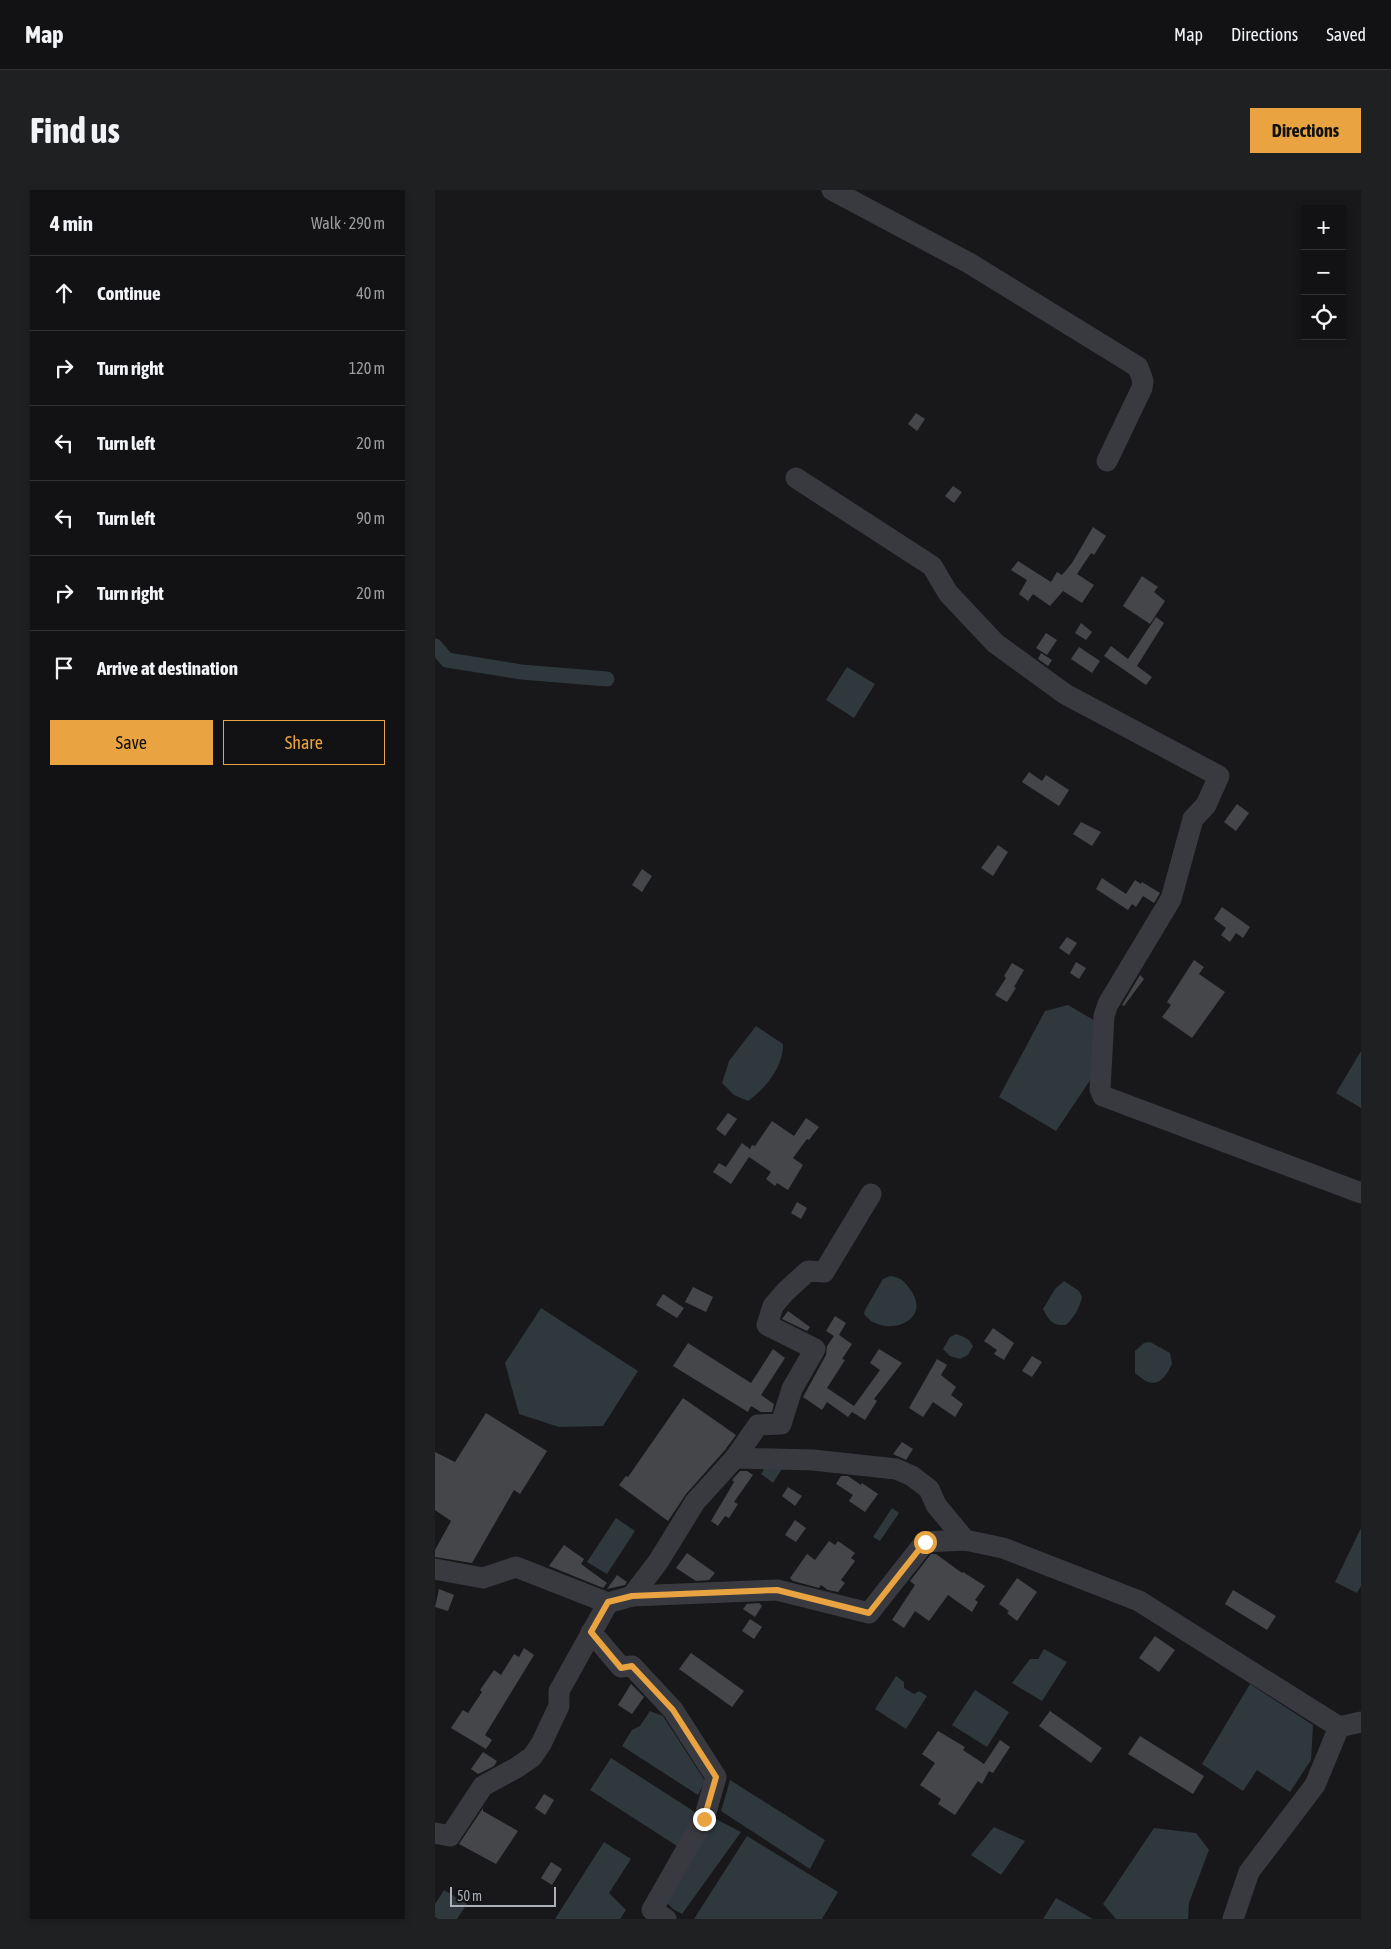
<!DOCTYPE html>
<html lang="en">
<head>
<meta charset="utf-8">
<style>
  body { margin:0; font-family:"Asap Condensed",sans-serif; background:#1f2022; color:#f1f3f6 }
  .controls { position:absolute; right:15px; top:15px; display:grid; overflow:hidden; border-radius:0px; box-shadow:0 2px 8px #0003 }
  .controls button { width:45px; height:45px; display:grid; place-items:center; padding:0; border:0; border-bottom:1px solid #313234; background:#121214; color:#f1f3f6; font:25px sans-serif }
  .scale { position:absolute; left:15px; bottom:12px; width:106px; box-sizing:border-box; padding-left:5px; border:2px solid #abb0b9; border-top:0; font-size:14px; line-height:18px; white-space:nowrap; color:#abb0b9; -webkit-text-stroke:4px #131315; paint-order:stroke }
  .stop { position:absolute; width:15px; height:15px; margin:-11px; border:4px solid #e9a340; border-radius:50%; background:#fff }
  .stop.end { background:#e9a340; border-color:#fff; box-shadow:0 1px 5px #0008 }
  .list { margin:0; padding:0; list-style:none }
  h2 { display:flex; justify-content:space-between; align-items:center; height:65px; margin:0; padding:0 20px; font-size:21px }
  h2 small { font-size:16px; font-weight:400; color:#9c9ea0 }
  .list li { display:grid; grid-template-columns:32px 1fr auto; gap:15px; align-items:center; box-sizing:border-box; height:75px; padding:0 20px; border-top:1px solid #313234 }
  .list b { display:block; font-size:19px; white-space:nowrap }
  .list em { font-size:16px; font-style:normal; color:#9c9ea0 }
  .actions { display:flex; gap:10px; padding:15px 20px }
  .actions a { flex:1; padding:11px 0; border:1px solid #e9a340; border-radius:0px; text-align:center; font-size:18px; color:#e9a340 }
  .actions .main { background:#e9a340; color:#111 }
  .icon { flex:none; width:28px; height:28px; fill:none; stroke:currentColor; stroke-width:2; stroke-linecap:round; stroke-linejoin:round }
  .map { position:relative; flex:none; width:926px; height:1729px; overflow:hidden; border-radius:0px }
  header { display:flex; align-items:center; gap:30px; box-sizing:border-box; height:70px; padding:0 25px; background:#121214; border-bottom:1px solid #313234 }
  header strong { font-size:24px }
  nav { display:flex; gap:28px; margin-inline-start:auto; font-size:18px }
  .intro { display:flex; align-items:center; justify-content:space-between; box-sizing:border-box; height:120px; padding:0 30px }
  h1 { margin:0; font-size:35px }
  .button { padding:12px 22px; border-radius:0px; background:#e9a340; color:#111; font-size:18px; font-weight:700 }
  main { display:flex; gap:30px; padding:0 30px }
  aside { flex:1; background:#121214; border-radius:0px; box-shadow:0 2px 8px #0003 }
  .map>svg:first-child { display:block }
</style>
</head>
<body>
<header>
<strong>Map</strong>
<nav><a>Map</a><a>Directions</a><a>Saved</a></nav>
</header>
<div class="intro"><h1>Find us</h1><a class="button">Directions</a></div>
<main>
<aside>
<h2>4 min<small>Walk · 290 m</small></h2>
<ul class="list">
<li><svg class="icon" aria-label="ahead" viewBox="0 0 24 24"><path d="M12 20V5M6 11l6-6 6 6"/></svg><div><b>Continue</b></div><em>40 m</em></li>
<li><svg class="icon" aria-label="right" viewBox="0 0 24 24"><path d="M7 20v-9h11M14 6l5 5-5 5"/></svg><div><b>Turn right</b></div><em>120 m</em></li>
<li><svg class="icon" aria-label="left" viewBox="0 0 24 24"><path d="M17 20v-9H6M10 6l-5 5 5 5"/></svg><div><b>Turn left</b></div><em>20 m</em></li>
<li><svg class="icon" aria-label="left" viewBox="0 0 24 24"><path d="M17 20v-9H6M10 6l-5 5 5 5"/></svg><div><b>Turn left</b></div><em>90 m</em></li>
<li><svg class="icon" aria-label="right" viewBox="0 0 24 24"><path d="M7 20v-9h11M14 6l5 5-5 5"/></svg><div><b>Turn right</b></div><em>20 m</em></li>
<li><svg class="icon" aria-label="arrive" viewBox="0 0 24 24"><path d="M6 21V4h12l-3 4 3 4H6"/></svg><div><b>Arrive at destination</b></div></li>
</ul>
<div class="actions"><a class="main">Save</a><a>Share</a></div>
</aside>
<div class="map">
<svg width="926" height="1729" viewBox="0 0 926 1729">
  <rect width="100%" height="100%" fill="#18181a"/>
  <g fill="#2e383d">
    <polygon points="412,477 440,494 419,528 391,510"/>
    <polygon points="633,815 662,832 658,886 621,941 564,907 610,821"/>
    <path d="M321,836l27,18c1,22 -18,45 -35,57l-14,-6 -12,-12 7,-22z"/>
    <polygon points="926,861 926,918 901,903"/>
    <path d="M455,1086c9,1 14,4 19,12 23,28 -12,47 -36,34 -3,-1 -6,-5 -9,-8l1,-4 18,-31z"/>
    <path d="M629,1091l15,10 3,6c-3,12 -7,19 -16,28 -13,1 -17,-4 -23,-16l12,-20z"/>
    <polygon points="106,1118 203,1181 168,1236 124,1237 84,1224 70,1173"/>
    <path d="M521,1144c8,3 13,4 17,12l-5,9 -8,4 -10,-3 -7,-7 7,-12z"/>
    <path d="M715,1152l20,11 2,11c-10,21 -19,25 -37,9v-22l9,-8z"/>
    <polygon points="334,1271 347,1279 338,1293 326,1284"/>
    <polygon points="457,1318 464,1323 445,1351 438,1347"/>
    <polygon points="181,1328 200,1341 172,1384 152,1372"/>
    <polygon points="926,1338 926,1396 922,1403 900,1392"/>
    <polygon points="609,1459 632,1472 607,1511 577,1493 595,1469 603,1469"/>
    <polygon points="461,1486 469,1492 469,1498 479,1504 484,1501 492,1506 471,1539 440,1519"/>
    <polygon points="815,1494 878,1535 876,1570 855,1602 822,1580 808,1601 767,1574"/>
    <polygon points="540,1500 574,1522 552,1557 517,1535"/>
    <polygon points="215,1521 228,1526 270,1591 263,1605 187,1556 197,1540 205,1536"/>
    <polygon points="176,1568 263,1624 242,1656 155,1600"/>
    <polygon points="295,1590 390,1650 375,1679 286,1621"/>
    <polygon points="279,1628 306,1642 247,1724 238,1719 231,1712"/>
    <polygon points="559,1637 590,1651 566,1685 536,1665"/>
    <polygon points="719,1638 761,1643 774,1660 754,1713 753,1729 681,1729 668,1714"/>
    <polygon points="312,1646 403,1702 387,1729 259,1729"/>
    <polygon points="169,1652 196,1669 174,1703 191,1720 185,1729 120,1729"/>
    <polygon points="9,1700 32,1714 22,1729 3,1729 0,1727 0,1714"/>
    <polygon points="621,1708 658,1729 608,1729"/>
  </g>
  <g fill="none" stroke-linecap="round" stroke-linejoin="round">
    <polyline stroke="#2e383d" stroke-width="15" points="0,456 12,470 86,482 172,489"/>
  </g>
  <g fill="#45464a">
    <polygon points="481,223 490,229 482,241 473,234"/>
    <polygon points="518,296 527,302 519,313 510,306"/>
    <polygon points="658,337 671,346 659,365 656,363 642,384 659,395 647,413 628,401 615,416 598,404 593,411 584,404 592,390 576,380 583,371 616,392 622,382 627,385 637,373"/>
    <polygon points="707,386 723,397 719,402 730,411 715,434 688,416"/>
    <polygon points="721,427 729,433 702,476 717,487 711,495 669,466 676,456 693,469"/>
    <polygon points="646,433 657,442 651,450 640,443"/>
    <polygon points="611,443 622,450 612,465 601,458"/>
    <polygon points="644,457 665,471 657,483 636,469"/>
    <polygon points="606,463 617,470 613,476 603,469"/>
    <polygon points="594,582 607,591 611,585 634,600 624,616 587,592"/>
    <polygon points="802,614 814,623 801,641 789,632"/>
    <polygon points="646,632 666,642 657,656 638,644"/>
    <polygon points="563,655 573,662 558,686 546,678"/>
    <polygon points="207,679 217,686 207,702 197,695"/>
    <polygon points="667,688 691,704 700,690 706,694 707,692 725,703 719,713 708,706 701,717 697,714 693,720 661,699"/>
    <polygon points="787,717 815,737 808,748 801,743 795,752 786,745 791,738 779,729"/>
    <polygon points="632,747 642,753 634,765 624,758"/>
    <polygon points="759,770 769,777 764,784 790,802 757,848 727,827 736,815 732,812"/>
    <polygon points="641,772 651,778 644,789 635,783"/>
    <polygon points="577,773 589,780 579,797 581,798 572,812 560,805 571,788 569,786"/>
    <polygon points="705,785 709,789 689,816 687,815"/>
    <polygon points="293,923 302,929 290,946 281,939"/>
    <polygon points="371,928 384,937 374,950 372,949 358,968 368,975 353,1000 342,993 340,996 331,989 336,982 314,967 296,994 278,982 284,973 291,977 307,953 315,959 317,955 320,956 337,931 359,946"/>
    <polygon points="362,1012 372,1018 366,1029 356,1023"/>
    <polygon points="258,1097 278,1107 271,1122 250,1112"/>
    <polygon points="228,1104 249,1118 242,1128 221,1115"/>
    <polygon points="353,1121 375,1137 372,1141 347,1129"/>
    <polygon points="400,1126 411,1133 404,1145 417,1154 407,1169 410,1170 392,1198 419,1216 445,1180 435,1173 444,1159 467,1173 439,1209 442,1211 430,1230 417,1222 413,1227 392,1212 387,1220 368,1207 391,1165 392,1156 399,1146 391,1141"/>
    <polygon points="558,1138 579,1153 569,1170 559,1164 562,1160 549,1151"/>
    <polygon points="253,1153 316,1193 338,1159 350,1168 326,1205 339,1214 337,1222 326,1222 316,1216 313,1222 238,1176"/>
    <polygon points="597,1166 607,1172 597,1187 587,1181"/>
    <polygon points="502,1169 512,1175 506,1185 521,1197 516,1205 528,1214 520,1227 498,1212 488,1227 474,1218"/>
    <polygon points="248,1208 301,1245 290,1260 251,1304 233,1331 184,1295 191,1286 193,1287"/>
    <polygon points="51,1223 112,1261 85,1304 79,1300 37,1373 0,1367 0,1360 16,1331 0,1320 0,1262 20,1272"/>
    <polygon points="467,1252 478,1259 471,1270 458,1264"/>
    <polygon points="305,1281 312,1281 318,1285 299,1312 303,1314 294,1328 290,1326 283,1336 276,1331 299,1292 297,1290"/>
    <polygon points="406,1286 413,1286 426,1295 427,1293 443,1304 430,1322 414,1311 418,1305 401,1294"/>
    <polygon points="353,1297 367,1306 360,1316 347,1306"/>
    <polygon points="360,1330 371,1338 361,1352 350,1345"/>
    <polygon points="394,1351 400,1355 403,1351 420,1363 416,1368 420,1371 406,1390 410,1393 403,1402 393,1400 386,1395 384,1398 358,1391 355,1388 372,1364 380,1370"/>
    <polygon points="129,1355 149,1369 146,1374 172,1393 168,1398 114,1376"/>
    <polygon points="252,1363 280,1383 274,1390 261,1391 241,1378"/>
    <polygon points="496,1364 501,1364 527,1383 528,1382 550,1396 540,1410 543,1412 537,1422 513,1405 494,1431 480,1421 469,1438 457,1430 480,1395 475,1391"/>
    <polygon points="182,1385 192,1392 190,1395 172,1399"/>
    <polygon points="582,1388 602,1402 582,1431 572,1423 574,1421 564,1414"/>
    <polygon points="4,1399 19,1405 13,1421 0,1417"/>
    <polygon points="798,1400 841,1426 832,1440 790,1414"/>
    <polygon points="324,1413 327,1416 320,1427 308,1419 312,1414"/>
    <polygon points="315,1429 327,1437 319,1449 307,1441"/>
    <polygon points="720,1446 740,1460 724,1482 704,1468"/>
    <polygon points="89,1458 99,1465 50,1545 57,1550 51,1559 16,1538 28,1520 33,1523 47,1502 45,1500 59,1480 66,1485 79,1464 84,1467"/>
    <polygon points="256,1463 309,1501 297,1517 244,1479"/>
    <polygon points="196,1494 209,1507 197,1524 183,1515"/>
    <polygon points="615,1521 667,1558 656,1573 604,1536"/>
    <polygon points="503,1541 530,1557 528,1560 549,1574 565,1550 575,1557 558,1583 554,1581 547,1594 543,1591 520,1625 503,1614 506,1609 485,1595 500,1573 487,1564"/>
    <polygon points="705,1546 769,1586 758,1604 693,1564"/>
    <polygon points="48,1562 62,1571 59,1576 43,1584 36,1579"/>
    <polygon points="109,1604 119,1610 110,1625 100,1618"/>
    <polygon points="48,1618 48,1621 83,1641 61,1674 24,1654"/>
    <polygon points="116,1672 127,1679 117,1695 106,1688"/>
  </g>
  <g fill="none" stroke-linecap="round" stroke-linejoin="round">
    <g stroke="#393a3f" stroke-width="21">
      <polyline points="397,0 534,73 703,177 708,191 707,198 672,271"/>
      <polyline points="361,288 497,376 513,403 560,453 630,504 784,586 771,615 758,629 736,709 673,814 669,826 665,899 668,906 926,1003"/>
      <polyline points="436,1004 389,1082 373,1081 350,1102 338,1116 332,1135 380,1159 357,1199 346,1234 323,1235 300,1268 378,1270 461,1279 477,1286 494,1299 501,1315 530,1350"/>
      <polyline points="0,1379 48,1388 81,1377 173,1413 197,1406 342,1400 434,1423 490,1352 530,1350 568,1358 704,1411 904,1537 926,1532"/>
      <polyline points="197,1406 223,1372 260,1312 300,1268"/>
      <polyline points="156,1442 186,1477 197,1476 238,1520 281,1587 269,1629 217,1720 231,1729"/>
      <polyline points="0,1643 15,1646 48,1596 81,1578 97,1567 106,1554 124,1516 124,1501 173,1413"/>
      <polyline points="798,1729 814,1682 880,1595 904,1537"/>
    </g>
  </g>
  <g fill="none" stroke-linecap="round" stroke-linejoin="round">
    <polyline stroke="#e9a340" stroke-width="6" points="269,1629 281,1587 238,1520 197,1476 186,1478 156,1442 173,1412 197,1406 342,1400 434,1423 490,1352"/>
  </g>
</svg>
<div class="controls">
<button>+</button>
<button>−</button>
<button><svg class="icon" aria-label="locate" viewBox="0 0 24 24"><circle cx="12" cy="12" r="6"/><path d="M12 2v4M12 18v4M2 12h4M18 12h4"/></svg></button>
</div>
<div class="scale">50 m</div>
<div class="stop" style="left:490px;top:1352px"></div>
<div class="stop end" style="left:269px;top:1629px"></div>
</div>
</main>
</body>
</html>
